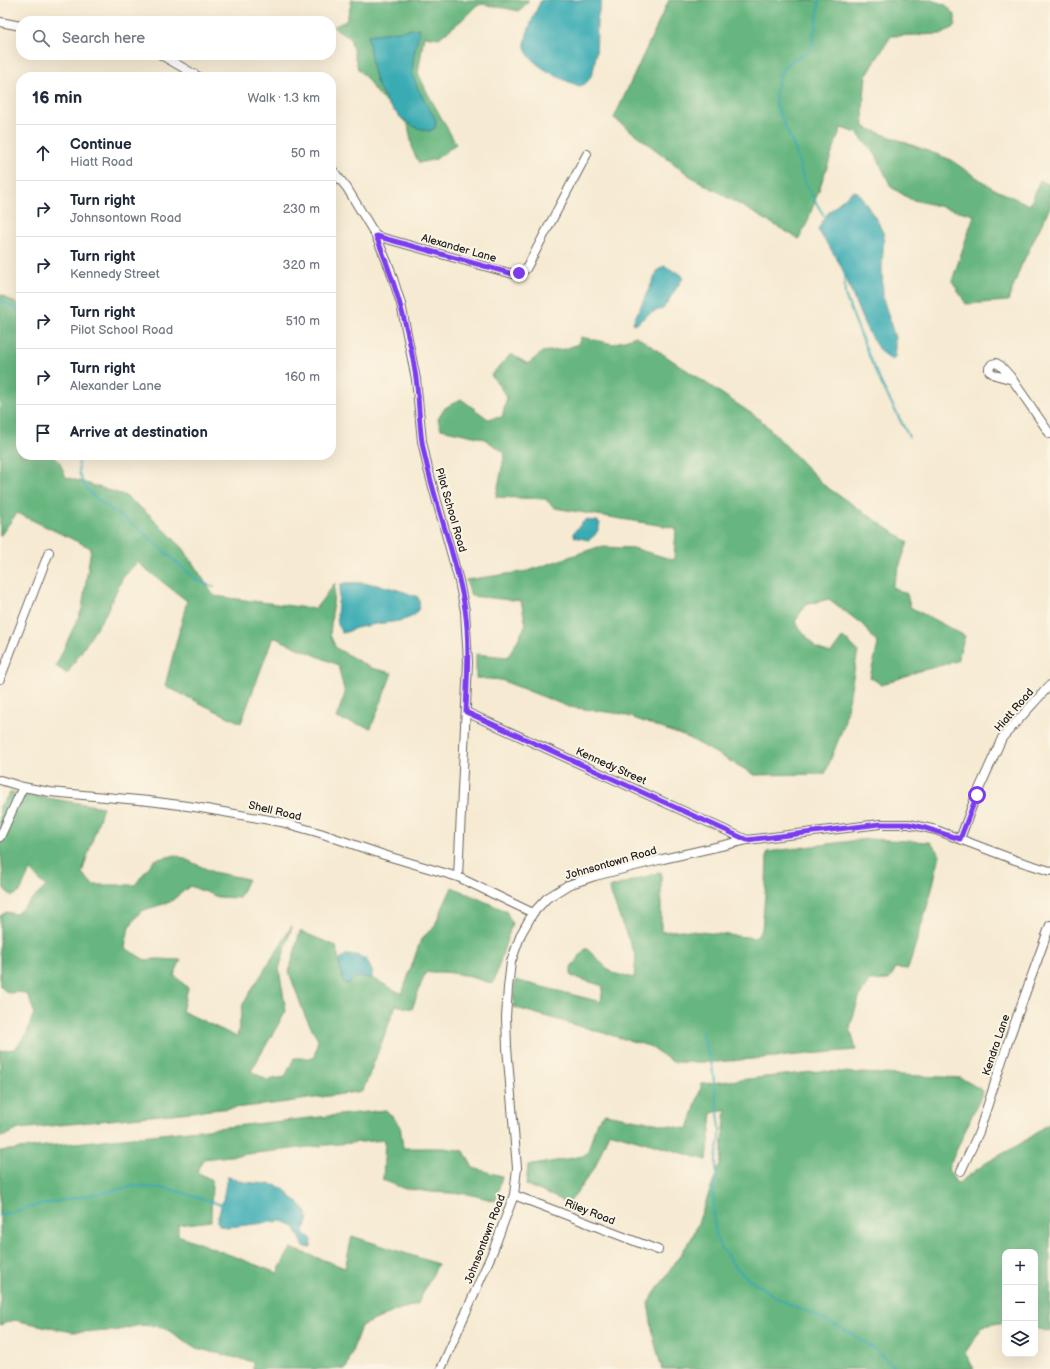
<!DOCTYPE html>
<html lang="en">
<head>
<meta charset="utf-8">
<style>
  body { margin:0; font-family:"Balsamiq Sans",sans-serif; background:#f2f2f3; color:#1f2937 }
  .controls { position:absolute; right:12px; bottom:12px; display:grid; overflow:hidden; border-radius:8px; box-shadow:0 4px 16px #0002 }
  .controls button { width:36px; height:36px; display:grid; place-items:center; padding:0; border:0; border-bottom:1px solid #e0e1e3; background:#fff; color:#1f2937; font:20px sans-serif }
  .stop { position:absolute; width:12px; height:12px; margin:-9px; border:3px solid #7c3aed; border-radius:50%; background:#fff }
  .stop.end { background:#7c3aed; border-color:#fff; box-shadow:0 1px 4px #0008 }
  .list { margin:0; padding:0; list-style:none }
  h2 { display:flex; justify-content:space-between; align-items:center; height:52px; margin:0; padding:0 16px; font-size:17px }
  h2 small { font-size:13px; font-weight:400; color:#747a83 }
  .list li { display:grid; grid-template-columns:26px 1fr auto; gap:12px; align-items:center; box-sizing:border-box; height:56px; padding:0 16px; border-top:1px solid #e0e1e3 }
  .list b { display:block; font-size:15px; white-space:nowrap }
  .list p { margin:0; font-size:13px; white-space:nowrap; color:#747a83 }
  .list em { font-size:13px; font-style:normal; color:#747a83 }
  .icon { flex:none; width:22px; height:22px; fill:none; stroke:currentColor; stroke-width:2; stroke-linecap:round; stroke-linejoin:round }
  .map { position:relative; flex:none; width:1050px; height:1369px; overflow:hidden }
  .search { position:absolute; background:#fff; box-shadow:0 4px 16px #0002; left:16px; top:16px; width:320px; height:44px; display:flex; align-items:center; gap:10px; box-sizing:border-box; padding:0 14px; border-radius:16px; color:#747a83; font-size:15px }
  .panel { position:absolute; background:#fff; box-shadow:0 4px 16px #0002; left:16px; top:72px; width:320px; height:388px; border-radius:16px }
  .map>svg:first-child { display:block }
</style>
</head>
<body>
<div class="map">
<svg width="1050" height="1369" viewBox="0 0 1050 1369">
  <rect width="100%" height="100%" fill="#fcf5e5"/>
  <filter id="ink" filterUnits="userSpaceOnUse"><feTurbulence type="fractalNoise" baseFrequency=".025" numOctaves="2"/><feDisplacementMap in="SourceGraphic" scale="8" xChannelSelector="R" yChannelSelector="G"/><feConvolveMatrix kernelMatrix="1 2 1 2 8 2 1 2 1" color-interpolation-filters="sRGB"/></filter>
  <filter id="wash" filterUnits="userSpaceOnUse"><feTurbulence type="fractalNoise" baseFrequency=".012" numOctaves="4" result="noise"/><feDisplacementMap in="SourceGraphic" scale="16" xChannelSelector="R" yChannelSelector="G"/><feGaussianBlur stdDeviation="0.9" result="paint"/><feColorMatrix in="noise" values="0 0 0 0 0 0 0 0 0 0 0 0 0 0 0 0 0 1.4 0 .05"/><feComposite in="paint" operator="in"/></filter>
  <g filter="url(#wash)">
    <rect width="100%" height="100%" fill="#f6ead2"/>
    <g fill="#68b67f" stroke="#42694e">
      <polygon points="351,0 529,0 520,11 482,4 476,6 463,19 439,38 424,36 418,73 428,94 456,144 436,159 419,163 413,151 408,125 374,90 368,80 358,69 350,38 333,27 346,21 351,5"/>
      <polygon points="669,0 931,0 946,5 955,15 955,26 943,34 891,36 866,76 863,109 864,127 949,159 994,189 1030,205 1040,180 1050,185 1050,207 1021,266 1008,301 966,304 952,281 974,215 910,199 891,187 876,155 857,133 841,128 807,223 799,239 690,176 614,118"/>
      <polygon points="0,294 21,306 21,455 53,455 59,461 66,477 124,495 151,516 183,548 214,596 315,609 335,583 330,635 336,648 371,668 392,673 371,728 336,718 345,694 338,665 273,637 241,723 165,686 187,601 137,562 122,579 106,613 67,674 56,666 82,609 91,548 17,513 0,536"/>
      <polygon points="636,336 761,420 825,486 908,542 892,587 907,594 910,607 965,636 957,661 916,672 882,685 870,677 878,644 863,625 829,599 805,605 795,622 816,648 831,653 843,637 858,651 844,725 825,774 755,775 689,738 622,714 569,707 501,680 476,678 476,654 508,657 526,625 521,601 471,596 466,580 528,571 598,547 633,548 674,560 676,528 555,508 545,499 496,497 505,453 483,438 441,429 438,419 445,408 461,399 488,419 502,417 507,397 491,375 511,354 528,364 542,352 565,349 578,344 581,337 613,344"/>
      <path d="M11,792l92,15 -21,66 11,12h42l19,-25 22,-5 37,17 35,7 -9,19 -21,-1 -28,-11 -20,16 -29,9 -12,16 -4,21 20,12 12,-1 24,1 -7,15 14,13 -6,23 55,26 6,-33 49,-78 -13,43 7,42 -35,60 16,9 18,-3 9,-19h20l4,-19 -13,-23 -16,-44 11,-41 36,15 8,37 4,1c3,-3 5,-7 10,-8 11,-2 34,13 44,18l19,-55 13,-12 18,-40 54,24 6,12 -19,61c-21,-7 -45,-15 -68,-11l-13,36 -16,-4 -33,86 -90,13 -254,25 -14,7h-5v-85l15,-2 12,-16 7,-21c-7,-19 -4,-21 -26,-19l-8,-7v-70l6,-4 10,2 30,-27 -16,-17 -10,22 -8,4 -8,-7 -4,-45v-38z"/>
      <polygon points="867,839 930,842 940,855 930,897 908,969 896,968 889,980 869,981 859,998 850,1027 856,1050 716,1062 673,1062 649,1046 513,1007 515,980 601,1002 603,986 571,976 571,967 586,948 612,973 634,978 636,957 622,924 609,888 661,872 661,932 682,930 755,938 762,929 766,883 767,852"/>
      <polygon points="821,1071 961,1078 983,1091 948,1169 957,1184 986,1163 1020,1144 1050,1123 1050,1332 1035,1328 1035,1252 1005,1252 1005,1322 983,1326 965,1353 974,1369 662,1369 654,1340 648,1303 693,1236 721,1161 726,1109 712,1113 707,1160 609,1132 595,1167 569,1203 526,1185 528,1166 583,1156 588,1151 597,1121 605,1114 688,1129 702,1084"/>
      <polygon points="386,1110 400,1125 403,1148 444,1148 464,1151 473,1168 502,1176 496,1201 468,1194 431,1192 402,1188 383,1180 385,1140 327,1145 203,1159 197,1172 212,1180 211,1221 178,1225 178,1235 277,1273 291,1248 345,1268 352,1236 438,1264 417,1305 400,1309 361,1326 346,1369 253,1369 253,1362 196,1348 163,1327 140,1325 115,1331 72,1332 14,1320 0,1325 0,1151"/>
    </g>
    <g fill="#39abb3" stroke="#2a6468">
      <path d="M541,0h61c-2,7 -4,14 -5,21 -1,15 3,63 -18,65 -15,-6 -55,-22 -54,-42 1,-12 11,-33 16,-44z"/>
      <path d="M420,28l-6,26 -2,19 6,16 18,31 -1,8 -5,3c-26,-3 -45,-27 -54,-50 -5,-15 -6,-31 -8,-46z"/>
      <path d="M853,191l5,1 20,30 6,13 -2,33 1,30 12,40v19l-2,3c-24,-7 -42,-74 -53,-96 -7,-12 -15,-23 -22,-34 7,-18 21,-27 35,-39z"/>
      <path d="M664,266l18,9 1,3 -20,31c-13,3 -17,6 -26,15h-3l-1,-2 25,-52z"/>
      <path d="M585,520l12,1 3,2c-1,7 -5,14 -12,17l-13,-3 -2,-4z"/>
      <path d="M345,583c25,-2 50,5 73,14 10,27 -31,24 -47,28 -5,1 -12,2 -18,4 -4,2 -7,4 -11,4 -9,-11 -3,-36 -1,-49z"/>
      <path d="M346,955h10l10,4 6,12v7c-13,0 -13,-5 -24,6l-4,-1 -5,-19 2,-6z"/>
      <path d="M227,1177c5,0 11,4 17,5 13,2 33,0 42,9 3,3 5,7 9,9 5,5 10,7 12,14 3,11 -4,14 -4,20 8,2 11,6 7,14l-6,-1 -9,-20 -12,-6 -54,6 -9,-1 -3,-5 1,-5 5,-16z"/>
    </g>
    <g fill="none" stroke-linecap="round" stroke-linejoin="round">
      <g stroke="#39abb3" stroke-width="2">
        <path d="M819,0l-1,13 -7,37c-18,10 -28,11 -33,32 -2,8 -3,15 -2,23l19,44 8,29 9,18 14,23"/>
        <polyline points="844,273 845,295 871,361 882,385 909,437"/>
        <polyline points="0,298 9,305 21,311"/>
        <polyline points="78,455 79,473 84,485 93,496 140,530 198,581 214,587"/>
        <polyline points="702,1033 702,1037 712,1066 720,1128 720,1138 716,1159 716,1179 714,1185 713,1197 714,1204 713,1207 715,1230 719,1244 734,1266 749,1279 779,1299 798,1309 807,1311 817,1317 830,1322 855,1336 877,1351 896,1369"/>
        <polyline points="0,1215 39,1205 135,1186 170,1189 222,1205"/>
      </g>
    </g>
  </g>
  <g filter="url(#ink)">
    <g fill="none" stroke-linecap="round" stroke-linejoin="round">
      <g stroke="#68645c" stroke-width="10">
        <g id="minor">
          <polyline points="0,22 21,26"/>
          <polyline points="161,55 199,77"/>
          <polyline points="331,168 347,188 376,236 390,269 401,304 416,379 422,441 428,469 459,581 465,611 468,662 458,877"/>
          <polyline points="376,236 513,274 519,273 526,269 587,154"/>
          <polyline points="1013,380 995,375 989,371 989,368 992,364 996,363 1001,366 1010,376 1050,434"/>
          <polyline points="0,679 49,552"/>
          <polyline points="466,712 747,840"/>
          <polyline points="0,780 23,787 50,792 149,801 195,807 281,822 320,833 384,855 458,877 533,913"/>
          <polyline points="0,837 23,787"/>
          <polyline points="960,839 975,798 1002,738 1050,685"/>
          <polyline points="961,1171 979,1132 1009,1039 1050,925"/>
          <polyline points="514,1195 658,1250"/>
          <polyline points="441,1369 493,1251 514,1195 517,1168 507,1047 506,1017 508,988 511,962 521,934 533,913 547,898 568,885 595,876 663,859 747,840 880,824 909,824 936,830 1015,860 1050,871"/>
        </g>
      </g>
      <use href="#minor" stroke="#fff" stroke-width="8"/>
    </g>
  </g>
  <g fill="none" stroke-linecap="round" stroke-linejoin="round" filter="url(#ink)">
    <path stroke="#7c3aed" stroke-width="5" d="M519,273l-6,1 -137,-38c19,46 33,93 40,142 3,21 3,43 6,64 10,57 34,110 43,167 5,34 2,70 1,103l281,128 133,-16h29l13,3 38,12 17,-44"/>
  </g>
  <g text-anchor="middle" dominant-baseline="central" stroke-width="4" stroke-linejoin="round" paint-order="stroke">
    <g font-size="11" fill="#1c1c1c" stroke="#fcf5e5">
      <text transform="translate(459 248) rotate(16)">Alexander Lane</text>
      <text transform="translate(451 510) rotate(74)">Pilot School Road</text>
      <text transform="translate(1014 710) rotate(-49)">Hiatt Road</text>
      <text transform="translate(611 766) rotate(24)">Kennedy Street</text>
      <text transform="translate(275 811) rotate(13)">Shell Road</text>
      <text transform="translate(611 863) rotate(-16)">Johnsontown Road</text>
      <text transform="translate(996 1045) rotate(-71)">Kendra Lane</text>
      <text transform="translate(590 1212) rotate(21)">Riley Road</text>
      <text transform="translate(485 1239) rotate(-69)">Johnsontown Road</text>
    </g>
  </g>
</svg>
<div class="controls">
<button>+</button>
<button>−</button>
<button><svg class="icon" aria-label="layers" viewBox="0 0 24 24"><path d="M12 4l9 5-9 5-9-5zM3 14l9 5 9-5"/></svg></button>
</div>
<div class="stop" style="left:977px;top:795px"></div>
<div class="stop end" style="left:519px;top:273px"></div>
<div class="search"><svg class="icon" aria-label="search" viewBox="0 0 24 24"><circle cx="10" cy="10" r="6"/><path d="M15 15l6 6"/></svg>Search here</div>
<section class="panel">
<h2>16 min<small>Walk · 1.3 km</small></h2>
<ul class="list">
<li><svg class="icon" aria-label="ahead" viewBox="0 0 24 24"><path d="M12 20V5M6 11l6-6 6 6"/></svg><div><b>Continue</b><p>Hiatt Road</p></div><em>50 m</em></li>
<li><svg class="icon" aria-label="right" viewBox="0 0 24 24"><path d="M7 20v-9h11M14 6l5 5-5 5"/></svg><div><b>Turn right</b><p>Johnsontown Road</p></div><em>230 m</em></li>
<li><svg class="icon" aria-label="right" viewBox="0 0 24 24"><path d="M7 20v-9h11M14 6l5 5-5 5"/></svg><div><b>Turn right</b><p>Kennedy Street</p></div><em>320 m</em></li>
<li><svg class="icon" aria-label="right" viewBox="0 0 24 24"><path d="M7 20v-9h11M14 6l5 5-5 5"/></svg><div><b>Turn right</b><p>Pilot School Road</p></div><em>510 m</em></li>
<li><svg class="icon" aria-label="right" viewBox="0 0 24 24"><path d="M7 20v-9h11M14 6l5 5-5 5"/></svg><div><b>Turn right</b><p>Alexander Lane</p></div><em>160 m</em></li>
<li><svg class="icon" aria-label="arrive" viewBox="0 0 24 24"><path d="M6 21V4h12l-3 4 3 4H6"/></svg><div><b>Arrive at destination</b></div></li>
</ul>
</section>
</div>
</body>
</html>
